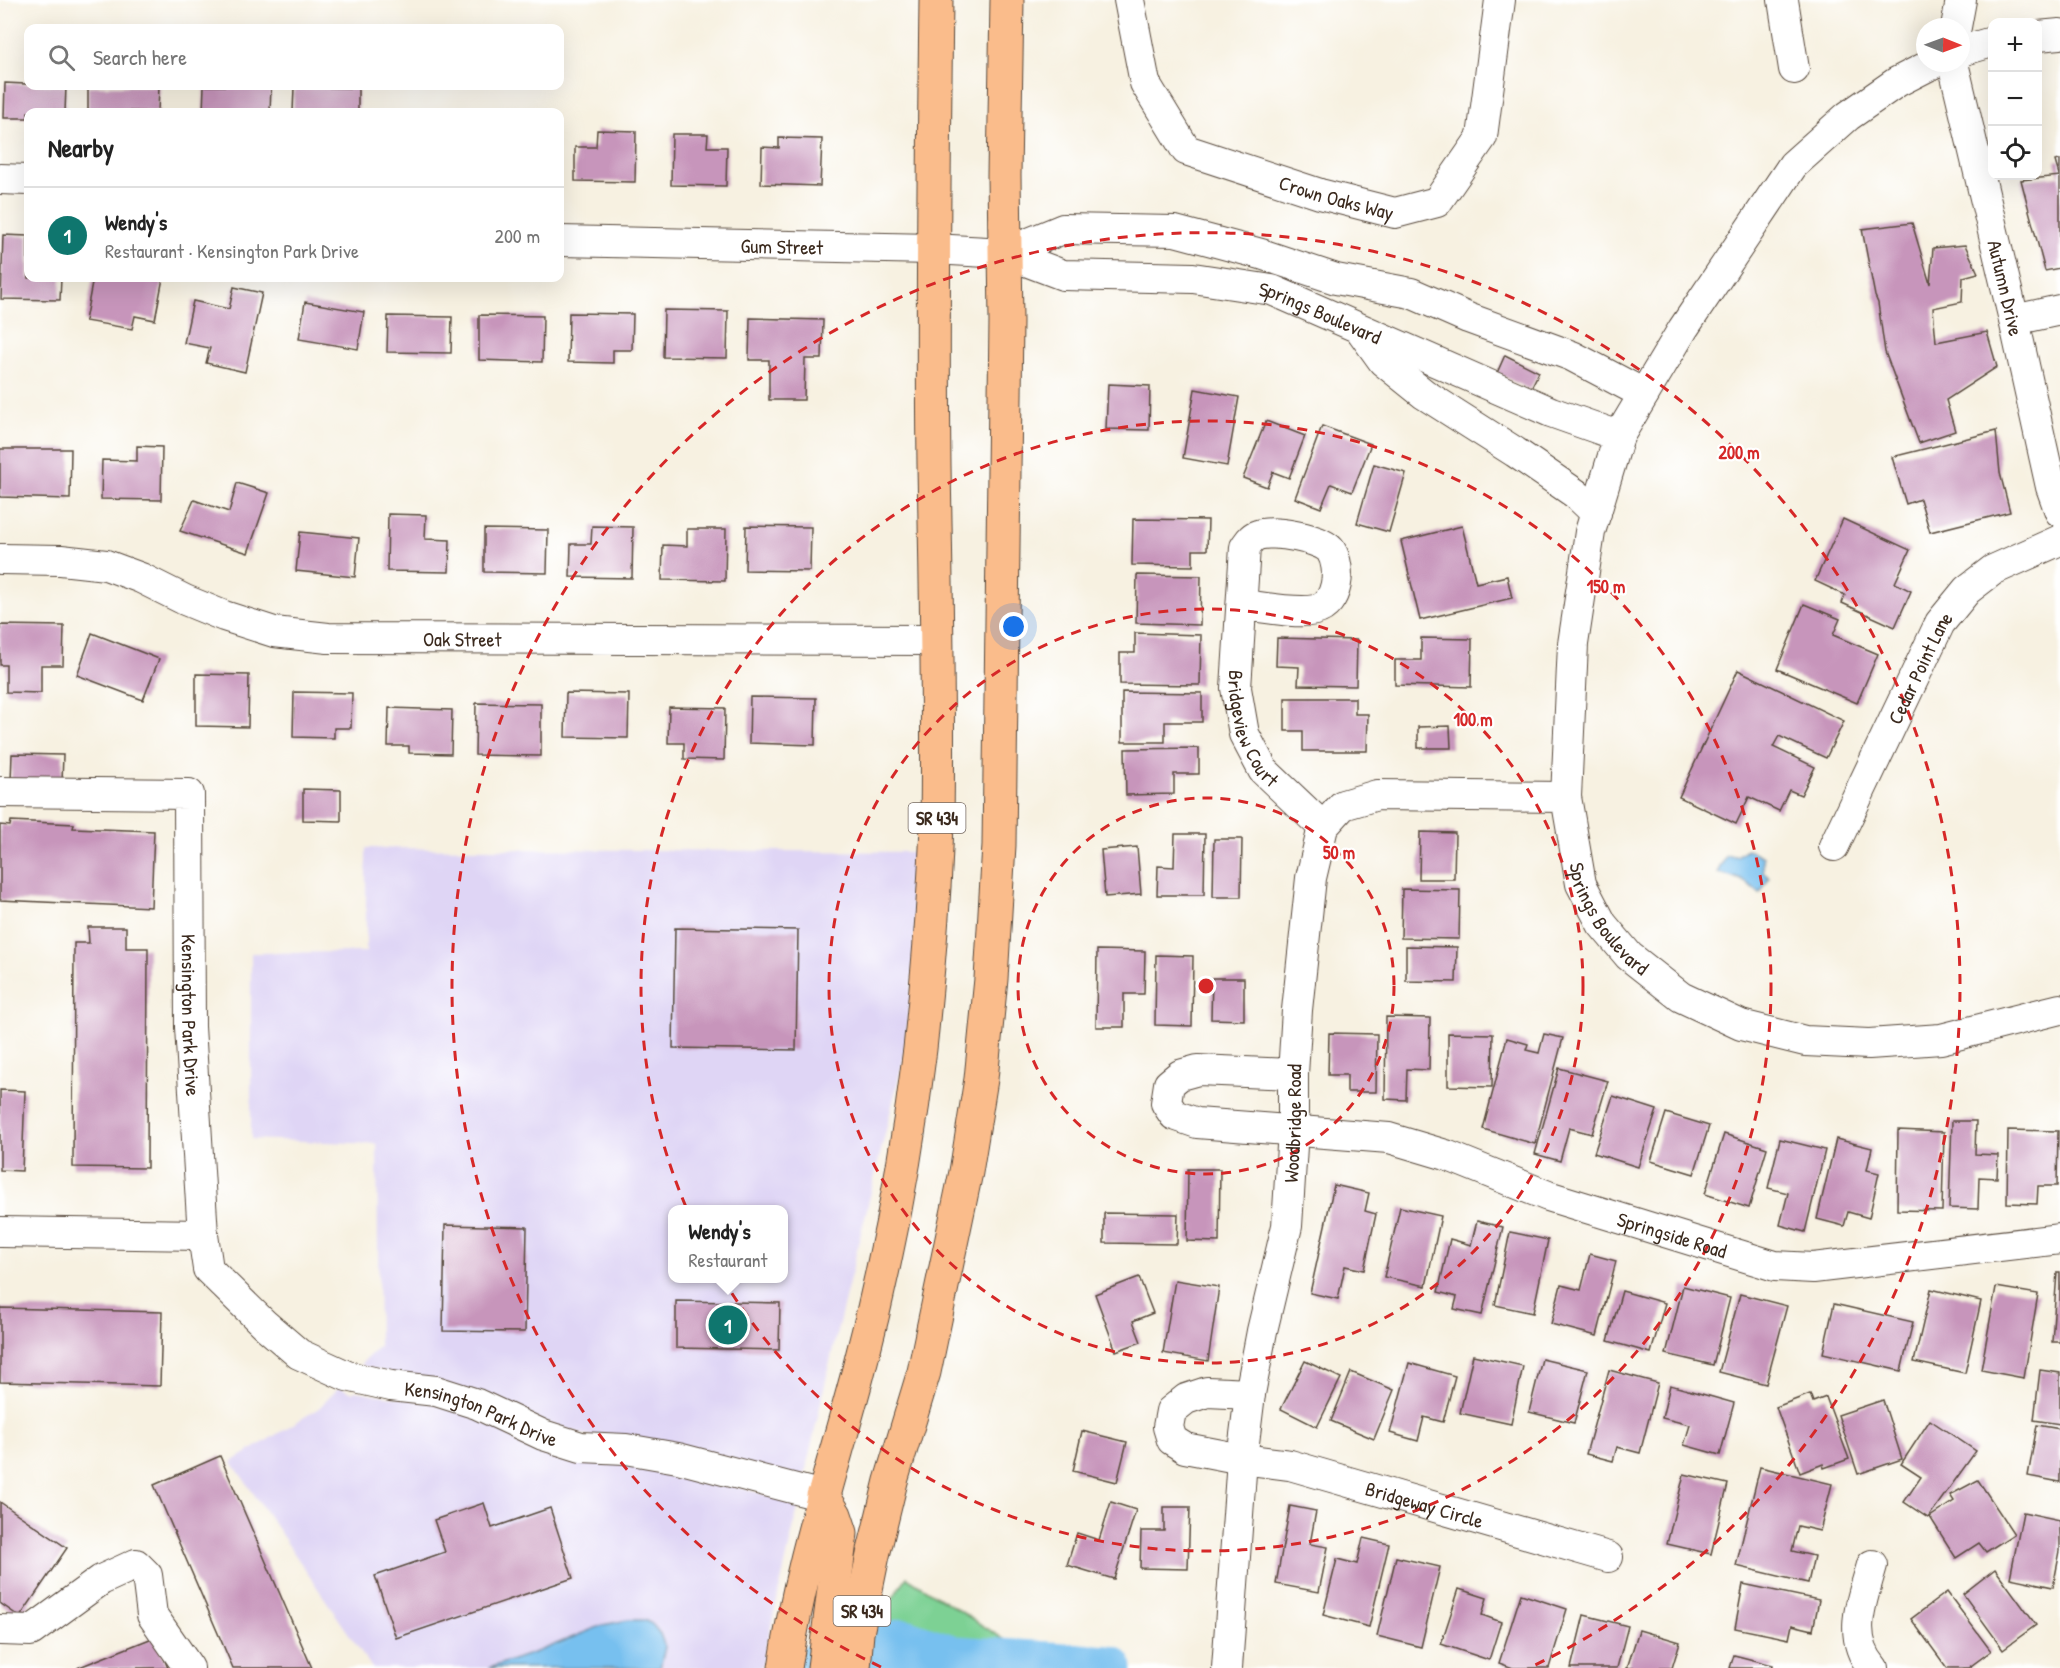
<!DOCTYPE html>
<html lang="en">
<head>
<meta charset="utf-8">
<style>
  body { margin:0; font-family:"Patrick Hand",sans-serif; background:#f6f6f6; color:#222 }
  .controls { position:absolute; right:18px; top:18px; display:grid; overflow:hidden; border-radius:12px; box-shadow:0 6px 24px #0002 }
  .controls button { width:54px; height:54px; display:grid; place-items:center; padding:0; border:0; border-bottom:2px solid #e0e0e0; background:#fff; color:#222; font:30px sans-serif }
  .compass { position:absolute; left:1916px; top:18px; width:54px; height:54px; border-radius:50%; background:#fff; box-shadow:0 6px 24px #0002; rotate:91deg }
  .you { position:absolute; left:1014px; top:627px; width:21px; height:21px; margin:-15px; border:4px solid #fff; border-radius:50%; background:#1a73e8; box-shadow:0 0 0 9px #1a73e833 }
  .badge { display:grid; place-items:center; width:39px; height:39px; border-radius:50%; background:#0f766e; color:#fff; font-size:20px; font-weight:700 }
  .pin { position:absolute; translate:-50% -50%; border:3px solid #fff; box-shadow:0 2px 6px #0006 }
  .popup { position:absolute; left:668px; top:1205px; width:120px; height:78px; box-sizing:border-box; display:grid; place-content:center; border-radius:12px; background:#fff; filter:drop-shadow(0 2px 4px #0005); font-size:20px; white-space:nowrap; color:#767676 }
  .popup b { font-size:22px; color:#222 }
  .popup::after { content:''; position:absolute; left:50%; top:100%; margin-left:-12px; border:12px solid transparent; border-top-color:#fff }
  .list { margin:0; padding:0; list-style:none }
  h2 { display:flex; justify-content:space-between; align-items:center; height:78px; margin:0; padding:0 24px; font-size:26px }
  h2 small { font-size:20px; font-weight:400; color:#767676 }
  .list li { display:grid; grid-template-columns:39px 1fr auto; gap:18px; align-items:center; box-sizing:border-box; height:96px; padding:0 24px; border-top:2px solid #e0e0e0 }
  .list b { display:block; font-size:22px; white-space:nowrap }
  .list p { margin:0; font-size:20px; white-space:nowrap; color:#767676 }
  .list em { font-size:20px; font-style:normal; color:#767676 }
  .icon { flex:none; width:33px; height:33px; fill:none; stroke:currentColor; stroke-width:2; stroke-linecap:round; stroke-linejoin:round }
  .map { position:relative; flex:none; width:2060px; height:1668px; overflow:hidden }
  .search { position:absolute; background:#fff; box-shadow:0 6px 24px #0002; left:24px; top:24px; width:540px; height:66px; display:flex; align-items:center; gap:15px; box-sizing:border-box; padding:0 21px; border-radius:12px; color:#767676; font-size:22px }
  .panel { position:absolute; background:#fff; box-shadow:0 6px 24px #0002; left:24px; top:108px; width:540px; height:174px; border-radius:12px }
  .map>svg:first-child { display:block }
</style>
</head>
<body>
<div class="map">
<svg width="2060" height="1668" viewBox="0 0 2060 1668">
  <rect width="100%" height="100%" fill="#fff"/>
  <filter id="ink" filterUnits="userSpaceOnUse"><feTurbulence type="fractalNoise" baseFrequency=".0167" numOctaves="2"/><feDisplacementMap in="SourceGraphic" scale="12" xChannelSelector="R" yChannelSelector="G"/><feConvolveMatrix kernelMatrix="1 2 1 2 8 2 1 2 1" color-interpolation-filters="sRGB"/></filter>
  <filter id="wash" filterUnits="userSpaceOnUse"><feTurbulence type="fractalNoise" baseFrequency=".008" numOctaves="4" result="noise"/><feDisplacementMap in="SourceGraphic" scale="24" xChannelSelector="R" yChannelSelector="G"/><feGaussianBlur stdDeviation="1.35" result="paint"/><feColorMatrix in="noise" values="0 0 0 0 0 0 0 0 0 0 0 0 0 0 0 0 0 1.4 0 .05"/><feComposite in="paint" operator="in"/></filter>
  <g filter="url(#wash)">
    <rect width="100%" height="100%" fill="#f7f1e1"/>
    <g fill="#dfd5f5" fill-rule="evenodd">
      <path d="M366,848l554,4 -5,98 -10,102 -71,292 -30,134 -221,-44 -189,-60 -34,-9 19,-19 -2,-202 -126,-5v-186l115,-1zM672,1210h111v68h-111z"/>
      <polygon points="339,1387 353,1393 354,1391 433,1403 625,1462 675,1470 799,1504 762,1665 759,1668 660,1668 664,1647 660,1634 652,1624 644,1620 628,1620 489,1668 372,1668 232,1462 319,1408"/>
    </g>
    <polygon fill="#7dd194" stroke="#5c7e59" stroke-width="1.5" points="907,1577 1049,1668 868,1668 874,1625"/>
    <g fill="#77c0ef" stroke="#597586" stroke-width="1.5">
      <path d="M1747,849l16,8v14l6,7 -9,16c-13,-13 -25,-18 -43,-21l9,-17h11z"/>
      <polygon points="628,1620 644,1620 652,1624 660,1634 665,1647 660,1668 489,1668 539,1651 603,1625"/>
    </g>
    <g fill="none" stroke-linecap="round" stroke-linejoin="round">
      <polyline stroke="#77c0ef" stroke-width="45" points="812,1667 904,1641 954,1658 1110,1668"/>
    </g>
    <g id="blocks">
      <g fill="#c795bb">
        <polygon points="5,83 66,86 65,112 28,112 28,118 4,118"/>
        <polygon points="88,86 159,86 158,112 88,110"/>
        <polygon points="204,86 271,86 270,112 203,112"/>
        <polygon points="294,87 358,88 358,112 293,112"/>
        <polygon points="597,130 636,131 635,182 575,181 575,147 596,147"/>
        <polygon points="672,134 708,134 707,147 727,147 726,186 671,185"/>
        <polygon points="779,138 822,139 820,186 761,184 762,147 779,148"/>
        <polygon points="2060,160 2060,175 2059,175 2055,161"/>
        <polygon points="2060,176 2060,268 2045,271 2021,180"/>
        <polygon points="1912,223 1930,284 1933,248 1965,245 1978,273 1963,277 1962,302 1933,308 1936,342 1987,332 1997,367 1946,400 1955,431 1919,443 1885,352 1878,303 1875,296 1862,229"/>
        <polygon points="3,235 28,236 28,278 61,278 60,300 1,299"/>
        <polygon points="93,278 163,278 155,320 135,316 132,329 85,321"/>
        <polygon points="234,287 262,293 245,372 206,363 210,348 184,343 193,301 229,309"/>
        <polygon points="305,302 364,312 358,349 299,339"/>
        <polygon points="664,310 728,311 727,358 663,357"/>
        <polygon points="569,313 633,314 632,350 613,350 613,363 568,362"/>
        <polygon points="479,315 543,316 542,362 479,360"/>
        <polygon points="388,316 452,317 451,353 387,352"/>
        <polygon points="750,318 823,320 822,359 805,359 804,400 769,400 769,360 749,360"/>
        <polygon points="1505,355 1539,372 1530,390 1497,373"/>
        <polygon points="1108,384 1150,386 1149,430 1106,429"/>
        <polygon points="1195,389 1239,397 1227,466 1183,458"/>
        <polygon points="1266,421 1305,436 1289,478 1273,472 1267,487 1243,478"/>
        <polygon points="1322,426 1371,444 1352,492 1331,484 1321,508 1295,498"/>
        <polygon points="1996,431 2000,473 2010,512 1930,532 1920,499 1906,504 1892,457"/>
        <polygon points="137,446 162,447 161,500 101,499 102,460 137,461"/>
        <polygon points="0,449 71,449 70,499 0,497"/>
        <polygon points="1374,464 1406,473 1389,532 1357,523"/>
        <polygon points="237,483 269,493 248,553 180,531 194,500 229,512"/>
        <polygon points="388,514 426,515 425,539 450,540 449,572 387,571"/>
        <polygon points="1133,519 1208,520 1207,550 1193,550 1193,566 1132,565"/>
        <polygon points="1843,519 1910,550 1895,583 1911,591 1895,627 1842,603 1845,595 1815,581"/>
        <polygon points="592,526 633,527 632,578 570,577 571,544 591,544"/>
        <polygon points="746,526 811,527 810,571 745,570"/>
        <polygon points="1462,526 1476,583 1507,576 1512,598 1420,620 1401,541"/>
        <polygon points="484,529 548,530 547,573 484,572"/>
        <polygon points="687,529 726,529 725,581 662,580 663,545 687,546"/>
        <polygon points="300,532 359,538 355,577 296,571"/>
        <polygon points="1137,575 1201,576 1200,625 1136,623"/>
        <polygon points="1804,604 1840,619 1833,635 1878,654 1857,703 1777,669"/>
        <polygon points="0,625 64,626 63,665 41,665 41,693 6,692 6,665 0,665"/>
        <polygon points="92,633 159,659 143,700 77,675"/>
        <polygon points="1135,633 1201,635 1200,685 1120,684 1120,653 1135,653"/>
        <polygon points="1277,638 1357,640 1356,686 1298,685 1299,667 1276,666"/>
        <polygon points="1421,638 1472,639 1471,687 1395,685 1395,660 1421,660"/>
        <polygon points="1738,670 1844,721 1826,758 1779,736 1773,747 1815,767 1801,795 1789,790 1779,811 1749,797 1736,824 1679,797"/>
        <polygon points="196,674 249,675 248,727 196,726"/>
        <polygon points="294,692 352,693 351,728 334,728 334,738 293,737"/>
        <polygon points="1122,692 1202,693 1202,722 1165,722 1165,742 1122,742"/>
        <polygon points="566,693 629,694 628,738 565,737"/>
        <polygon points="750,697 816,698 815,745 749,743"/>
        <polygon points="1285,698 1355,698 1355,714 1368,714 1367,751 1303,751 1303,731 1285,731"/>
        <polygon points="476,703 541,704 541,756 475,755"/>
        <polygon points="669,707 725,708 724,760 684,759 684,743 668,743"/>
        <polygon points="389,708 452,710 451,754 409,753 409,746 388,746"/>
        <polygon points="1450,726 1451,748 1418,748 1418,727"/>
        <polygon points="1199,748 1199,774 1174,774 1174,794 1126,795 1125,749"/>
        <polygon points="12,754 63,755 62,782 11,781"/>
        <polygon points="303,789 341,790 341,821 303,820"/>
        <polygon points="11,821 74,824 73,828 154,831 151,907 0,900 0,825 10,826"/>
        <polygon points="1420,832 1455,833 1454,879 1419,879"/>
        <polygon points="1175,834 1205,834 1204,895 1157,895 1158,866 1174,867"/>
        <polygon points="1214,839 1242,839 1241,897 1213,897"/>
        <polygon points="1137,847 1141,894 1105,897 1101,850"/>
        <polygon points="1402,889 1460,890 1459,939 1401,938"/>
        <polygon points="88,927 126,927 126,948 148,948 147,1168 73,1167 74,943 89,943"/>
        <polygon points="675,928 798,930 796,1050 673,1048"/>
        <polygon points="1406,946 1457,947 1456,982 1406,981"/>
        <polygon points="1097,950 1145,951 1144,994 1124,994 1124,1027 1096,1027"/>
        <polygon points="1156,955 1193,956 1192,1026 1155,1025"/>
        <polygon points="1212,978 1244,978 1244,1020 1211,1019"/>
        <polygon points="1386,1017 1430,1018 1429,1070 1407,1069 1406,1100 1385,1099"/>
        <polygon points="1329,1033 1377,1034 1376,1092 1347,1092 1347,1075 1328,1075"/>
        <polygon points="1448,1033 1493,1034 1492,1087 1448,1086"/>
        <polygon points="1544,1034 1563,1038 1535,1144 1483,1129 1507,1038 1528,1044 1526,1050 1539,1053"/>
        <polygon points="1559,1068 1608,1081 1592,1134 1569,1128 1560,1161 1535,1154"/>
        <polygon points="0,1090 25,1091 22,1171 0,1170"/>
        <polygon points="1613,1096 1657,1110 1638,1167 1594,1153"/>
        <polygon points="1666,1113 1709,1126 1694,1174 1651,1161"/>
        <polygon points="1952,1121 1976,1121 1975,1154 1998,1155 1997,1178 1979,1177 1978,1209 1949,1208"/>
        <polygon points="1898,1130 1944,1132 1942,1211 1897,1210"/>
        <polygon points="2008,1130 2058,1131 2057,1186 2038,1186 2037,1204 2007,1203"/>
        <polygon points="1724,1134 1767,1148 1749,1208 1705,1194"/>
        <polygon points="1780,1139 1825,1150 1805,1232 1780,1225 1788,1193 1768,1188"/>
        <polygon points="1836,1139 1872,1148 1867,1170 1879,1173 1869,1218 1848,1212 1844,1226 1817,1219"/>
        <polygon points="1188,1169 1220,1169 1219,1242 1187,1241"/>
        <polygon points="1334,1185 1369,1193 1365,1211 1376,1214 1364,1270 1345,1266 1338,1299 1310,1293"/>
        <polygon points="1400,1207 1441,1216 1426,1286 1384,1277"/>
        <polygon points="1104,1213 1178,1214 1177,1244 1104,1243"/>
        <polygon points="1477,1221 1503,1227 1482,1315 1454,1309 1457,1297 1438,1292 1450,1239 1471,1245"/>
        <polygon points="445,1225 527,1227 525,1332 443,1331"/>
        <polygon points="1510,1232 1548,1240 1533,1313 1495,1305"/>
        <polygon points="1590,1254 1616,1261 1597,1336 1551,1324 1561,1285 1581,1290"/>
        <polygon points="2057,1272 2060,1272 2060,1342 2052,1342"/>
        <polygon points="1139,1277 1153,1313 1133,1321 1141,1342 1116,1351 1095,1294"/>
        <polygon points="1175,1280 1219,1287 1208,1361 1163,1353"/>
        <polygon points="1683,1286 1730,1298 1713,1365 1666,1354"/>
        <polygon points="1996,1287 2038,1294 2024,1378 1981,1370"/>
        <polygon points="1931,1289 1981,1301 1965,1373 1914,1362"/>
        <polygon points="1622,1291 1665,1303 1651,1353 1608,1341"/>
        <polygon points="1740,1294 1787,1306 1766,1384 1719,1372"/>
        <polygon points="676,1301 780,1303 779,1350 676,1348"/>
        <polygon points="1834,1304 1913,1322 1901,1371 1823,1353"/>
        <polygon points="0,1308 162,1312 160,1386 0,1382"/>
        <polygon points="1473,1355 1523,1366 1511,1424 1460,1413"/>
        <polygon points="1542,1359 1588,1370 1574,1423 1529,1412"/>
        <polygon points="1305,1361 1341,1378 1317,1427 1281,1409"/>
        <polygon points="1409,1363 1455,1376 1443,1422 1424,1417 1418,1441 1390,1433"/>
        <polygon points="1609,1370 1658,1383 1640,1453 1617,1447 1613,1461 1586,1454"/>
        <polygon points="2040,1370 2060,1373 2060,1424 2034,1420"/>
        <polygon points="1351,1372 1394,1390 1374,1439 1331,1421"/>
        <polygon points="1670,1385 1734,1403 1720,1455 1684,1445 1690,1425 1662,1418"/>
        <polygon points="1810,1394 1813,1402 1826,1397 1849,1459 1824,1468 1823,1464 1800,1473 1776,1407"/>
        <polygon points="1883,1400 1902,1459 1858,1474 1838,1415"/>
        <polygon points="1930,1420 1976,1451 1928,1518 1904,1502 1921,1477 1901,1464"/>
        <polygon points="2037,1425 2060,1429 2060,1482 2028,1476"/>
        <polygon points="1082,1431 1127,1442 1117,1482 1073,1471"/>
        <polygon points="220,1456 312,1668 233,1668 154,1485"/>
        <polygon points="1760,1467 1832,1484 1820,1531 1798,1526 1792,1551 1814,1556 1808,1583 1736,1566"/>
        <polygon points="1684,1474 1728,1484 1711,1554 1667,1544"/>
        <polygon points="1978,1480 2014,1534 1986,1552 1979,1543 1956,1558 1930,1517 1954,1501 1950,1495"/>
        <polygon points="0,1502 67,1548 20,1617 0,1603"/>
        <polygon points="1111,1502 1136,1510 1114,1579 1067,1565 1077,1533 1099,1540"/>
        <polygon points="484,1503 492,1528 550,1508 573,1578 396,1638 375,1576 445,1552 434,1520"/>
        <polygon points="1290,1506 1316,1511 1310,1544 1328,1547 1319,1592 1276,1584"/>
        <polygon points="1164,1507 1190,1507 1188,1569 1140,1568 1141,1531 1164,1531"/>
        <polygon points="2023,1512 2060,1520 2060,1551 2053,1587 2010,1578"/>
        <polygon points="1363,1538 1389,1544 1369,1627 1323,1615 1337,1559 1357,1564"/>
        <polygon points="1396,1557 1440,1567 1421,1647 1377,1636"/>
        <polygon points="1995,1569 2036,1625 2003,1649 1963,1594"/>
        <polygon points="1743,1584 1819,1600 1813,1630 1792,1625 1789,1639 1735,1628"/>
        <polygon points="1459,1589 1487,1598 1482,1615 1501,1622 1489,1660 1441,1644"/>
        <polygon points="1947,1592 1991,1651 1968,1668 1947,1668 1911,1619"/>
        <polygon points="1521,1594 1567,1609 1549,1668 1513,1668 1499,1663"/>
        <polygon points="1584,1615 1628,1626 1617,1668 1571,1668"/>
        <polygon points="1639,1630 1680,1642 1672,1668 1627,1668"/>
        <polygon points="155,1637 168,1668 77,1668"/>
        <polygon points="1734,1655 1773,1665 1772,1668 1730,1668"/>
      </g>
    </g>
  </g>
  <g filter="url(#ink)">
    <use href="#blocks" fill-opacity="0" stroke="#57483b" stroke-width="1.5"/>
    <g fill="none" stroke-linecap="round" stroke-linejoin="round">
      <g stroke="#57483b" stroke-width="32">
        <g id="minor">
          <path id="s1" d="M1129,0l16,83 41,67 134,44 75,19 42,-11 45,-65 18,-137"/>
          <polyline points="1783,0 1794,69"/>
          <polyline points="1956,27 1961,0"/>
          <polyline points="2038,36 2060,34"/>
          <polyline points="1961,51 1992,42"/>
          <path id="s2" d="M1934,63l-37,19 -49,34 -55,49 -110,164 -64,107 -29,96 -17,112 -7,153 15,87 21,40 27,32 52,41 60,28 64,16 64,3 72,-5 119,-30"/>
          <path id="s3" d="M1953,63l61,257 37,167 9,25"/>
          <polyline points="0,179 28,180"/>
          <path id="s4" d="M560,241l373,8 72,4 58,22 130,3 79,12 279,122 68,24"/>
          <polyline points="1005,253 1063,229 1175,231 1261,254 1336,279 1411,293 1468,318 1572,356 1644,394"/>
          <polyline points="2014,320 2060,310"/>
          <polyline points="1360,329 1383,361 1424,394 1515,452 1576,494 1596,513"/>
          <path id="s5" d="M0,559l61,1 45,5 35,13 44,22 39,16 50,16 54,6 608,2"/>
          <path id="s6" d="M1242,605c20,2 55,9 73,5 23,-5 27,-42 16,-59 -8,-13 -60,-21 -73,-16 -7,2 -9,7 -13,12l-9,141 8,46 19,36 60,57"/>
          <path id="s7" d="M0,792l189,2 1,233 13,208 5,34 56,55 35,30 48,22 44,10 45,5 41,13 66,31 38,12 45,2 52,9 145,38"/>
          <path id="s8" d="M1834,846l106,-223 27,-33 26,-20 67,-30"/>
          <path id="s9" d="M1293,1074l-95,-4 -18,5 -11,9 -3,19 8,12 23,8 192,15 57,17 102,41 227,70 38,2 247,-29"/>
          <polyline points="0,1232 203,1235"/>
          <path id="s10" d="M1250,1394l-43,-2 -21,7 -15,12 -3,16 4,13 13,8 57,11 48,6 318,92"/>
          <path d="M1872,1565c-10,36 -26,72 1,103"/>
          <polyline points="0,1630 31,1631 101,1580 136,1564 147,1575 152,1615 189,1668"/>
          <path id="s11" d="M1227,1668l15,-209 8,-65 12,-63 25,-105 6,-96v-56l4,-64 14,-132 12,-51 20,-22 34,-10 189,2"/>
        </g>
      </g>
      <g stroke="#57483b" stroke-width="35">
        <g id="major">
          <polyline points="823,1496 835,1515 841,1533 824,1668"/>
          <path d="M785,1668c15,-101 47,-197 73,-295 28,-106 49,-216 62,-324 8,-76 15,-152 17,-228 2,-119 -1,-237 -3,-356 -2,-155 0,-310 2,-465"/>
          <polyline points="854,1668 857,1633 873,1555 891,1481 924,1372 966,1172 981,1079 991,979 999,845 1006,322 1004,175 1007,0"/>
        </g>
      </g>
      <use href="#minor" stroke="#fff" stroke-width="30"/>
      <use href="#major" stroke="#fabc8b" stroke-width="33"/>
    </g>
  </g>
  <g fill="none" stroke="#d62828" stroke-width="3" stroke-dasharray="10 8">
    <circle cx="1206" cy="986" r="188"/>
    <circle cx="1206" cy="986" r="377"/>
    <circle cx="1206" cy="986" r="565"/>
    <path d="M881 1667A754 754 0 1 1 1531 1667"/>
  </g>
  <g text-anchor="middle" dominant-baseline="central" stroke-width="4.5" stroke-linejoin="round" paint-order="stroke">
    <g fill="#fff" stroke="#766a62" stroke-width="1.5">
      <rect x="908.5" y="803" width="57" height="30" rx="4.5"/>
      <rect x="833.5" y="1596" width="57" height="30" rx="4.5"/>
    </g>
    <g font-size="18" font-weight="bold" fill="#3b2a1e">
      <text x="937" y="818">SR 434</text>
      <text x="862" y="1611">SR 434</text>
    </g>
    <g font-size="20" fill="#3b2a1e" stroke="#fff">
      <text stroke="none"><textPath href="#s1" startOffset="321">Crown Oaks Way</textPath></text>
      <text stroke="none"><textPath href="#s4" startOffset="222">Gum Street</textPath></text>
      <text stroke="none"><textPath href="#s3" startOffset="231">Autumn Drive</textPath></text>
      <text stroke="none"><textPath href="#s4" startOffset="770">Springs Boulevard</textPath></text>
      <text stroke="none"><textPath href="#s5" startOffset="476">Oak Street</textPath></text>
      <text stroke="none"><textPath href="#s8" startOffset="198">Cedar Point Lane</textPath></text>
      <text stroke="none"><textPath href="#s6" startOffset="423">Bridgeview Court</textPath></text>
      <text stroke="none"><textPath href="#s2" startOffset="996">Springs Boulevard</textPath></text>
      <text stroke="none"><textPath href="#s7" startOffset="410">Kensington Park Drive</textPath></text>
      <text stroke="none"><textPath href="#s11" startOffset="550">Woodbridge Road</textPath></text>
      <text stroke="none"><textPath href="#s9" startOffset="678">Springside Road</textPath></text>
      <text stroke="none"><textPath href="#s7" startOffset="982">Kensington Park Drive</textPath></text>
      <text stroke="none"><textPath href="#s10" startOffset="376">Bridgeway Circle</textPath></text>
    </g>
  </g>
  <circle cx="1206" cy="986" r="9" fill="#d62828" stroke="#fff" stroke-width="3"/>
  <g font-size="18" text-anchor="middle" font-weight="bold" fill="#d62828" stroke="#fff" stroke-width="4.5" stroke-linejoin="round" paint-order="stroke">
    <text x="1739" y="459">200 m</text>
    <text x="1606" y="593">150 m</text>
    <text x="1473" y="726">100 m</text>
    <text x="1339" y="859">50 m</text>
  </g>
</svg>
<div class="controls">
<button>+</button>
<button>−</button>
<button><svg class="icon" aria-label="locate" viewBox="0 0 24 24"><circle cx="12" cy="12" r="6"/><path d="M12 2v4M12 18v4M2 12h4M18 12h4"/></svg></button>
</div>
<svg class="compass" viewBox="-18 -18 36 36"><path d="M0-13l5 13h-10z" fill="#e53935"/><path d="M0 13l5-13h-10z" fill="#767676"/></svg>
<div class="you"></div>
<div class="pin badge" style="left:728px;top:1325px">1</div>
<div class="popup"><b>Wendy's</b>Restaurant</div>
<div class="search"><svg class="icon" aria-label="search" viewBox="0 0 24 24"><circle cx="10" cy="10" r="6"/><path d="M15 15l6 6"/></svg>Search here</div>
<section class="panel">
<h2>Nearby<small></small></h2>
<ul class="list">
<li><span class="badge">1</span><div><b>Wendy's</b><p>Restaurant · Kensington Park Drive</p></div><em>200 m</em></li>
</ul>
</section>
</div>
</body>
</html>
